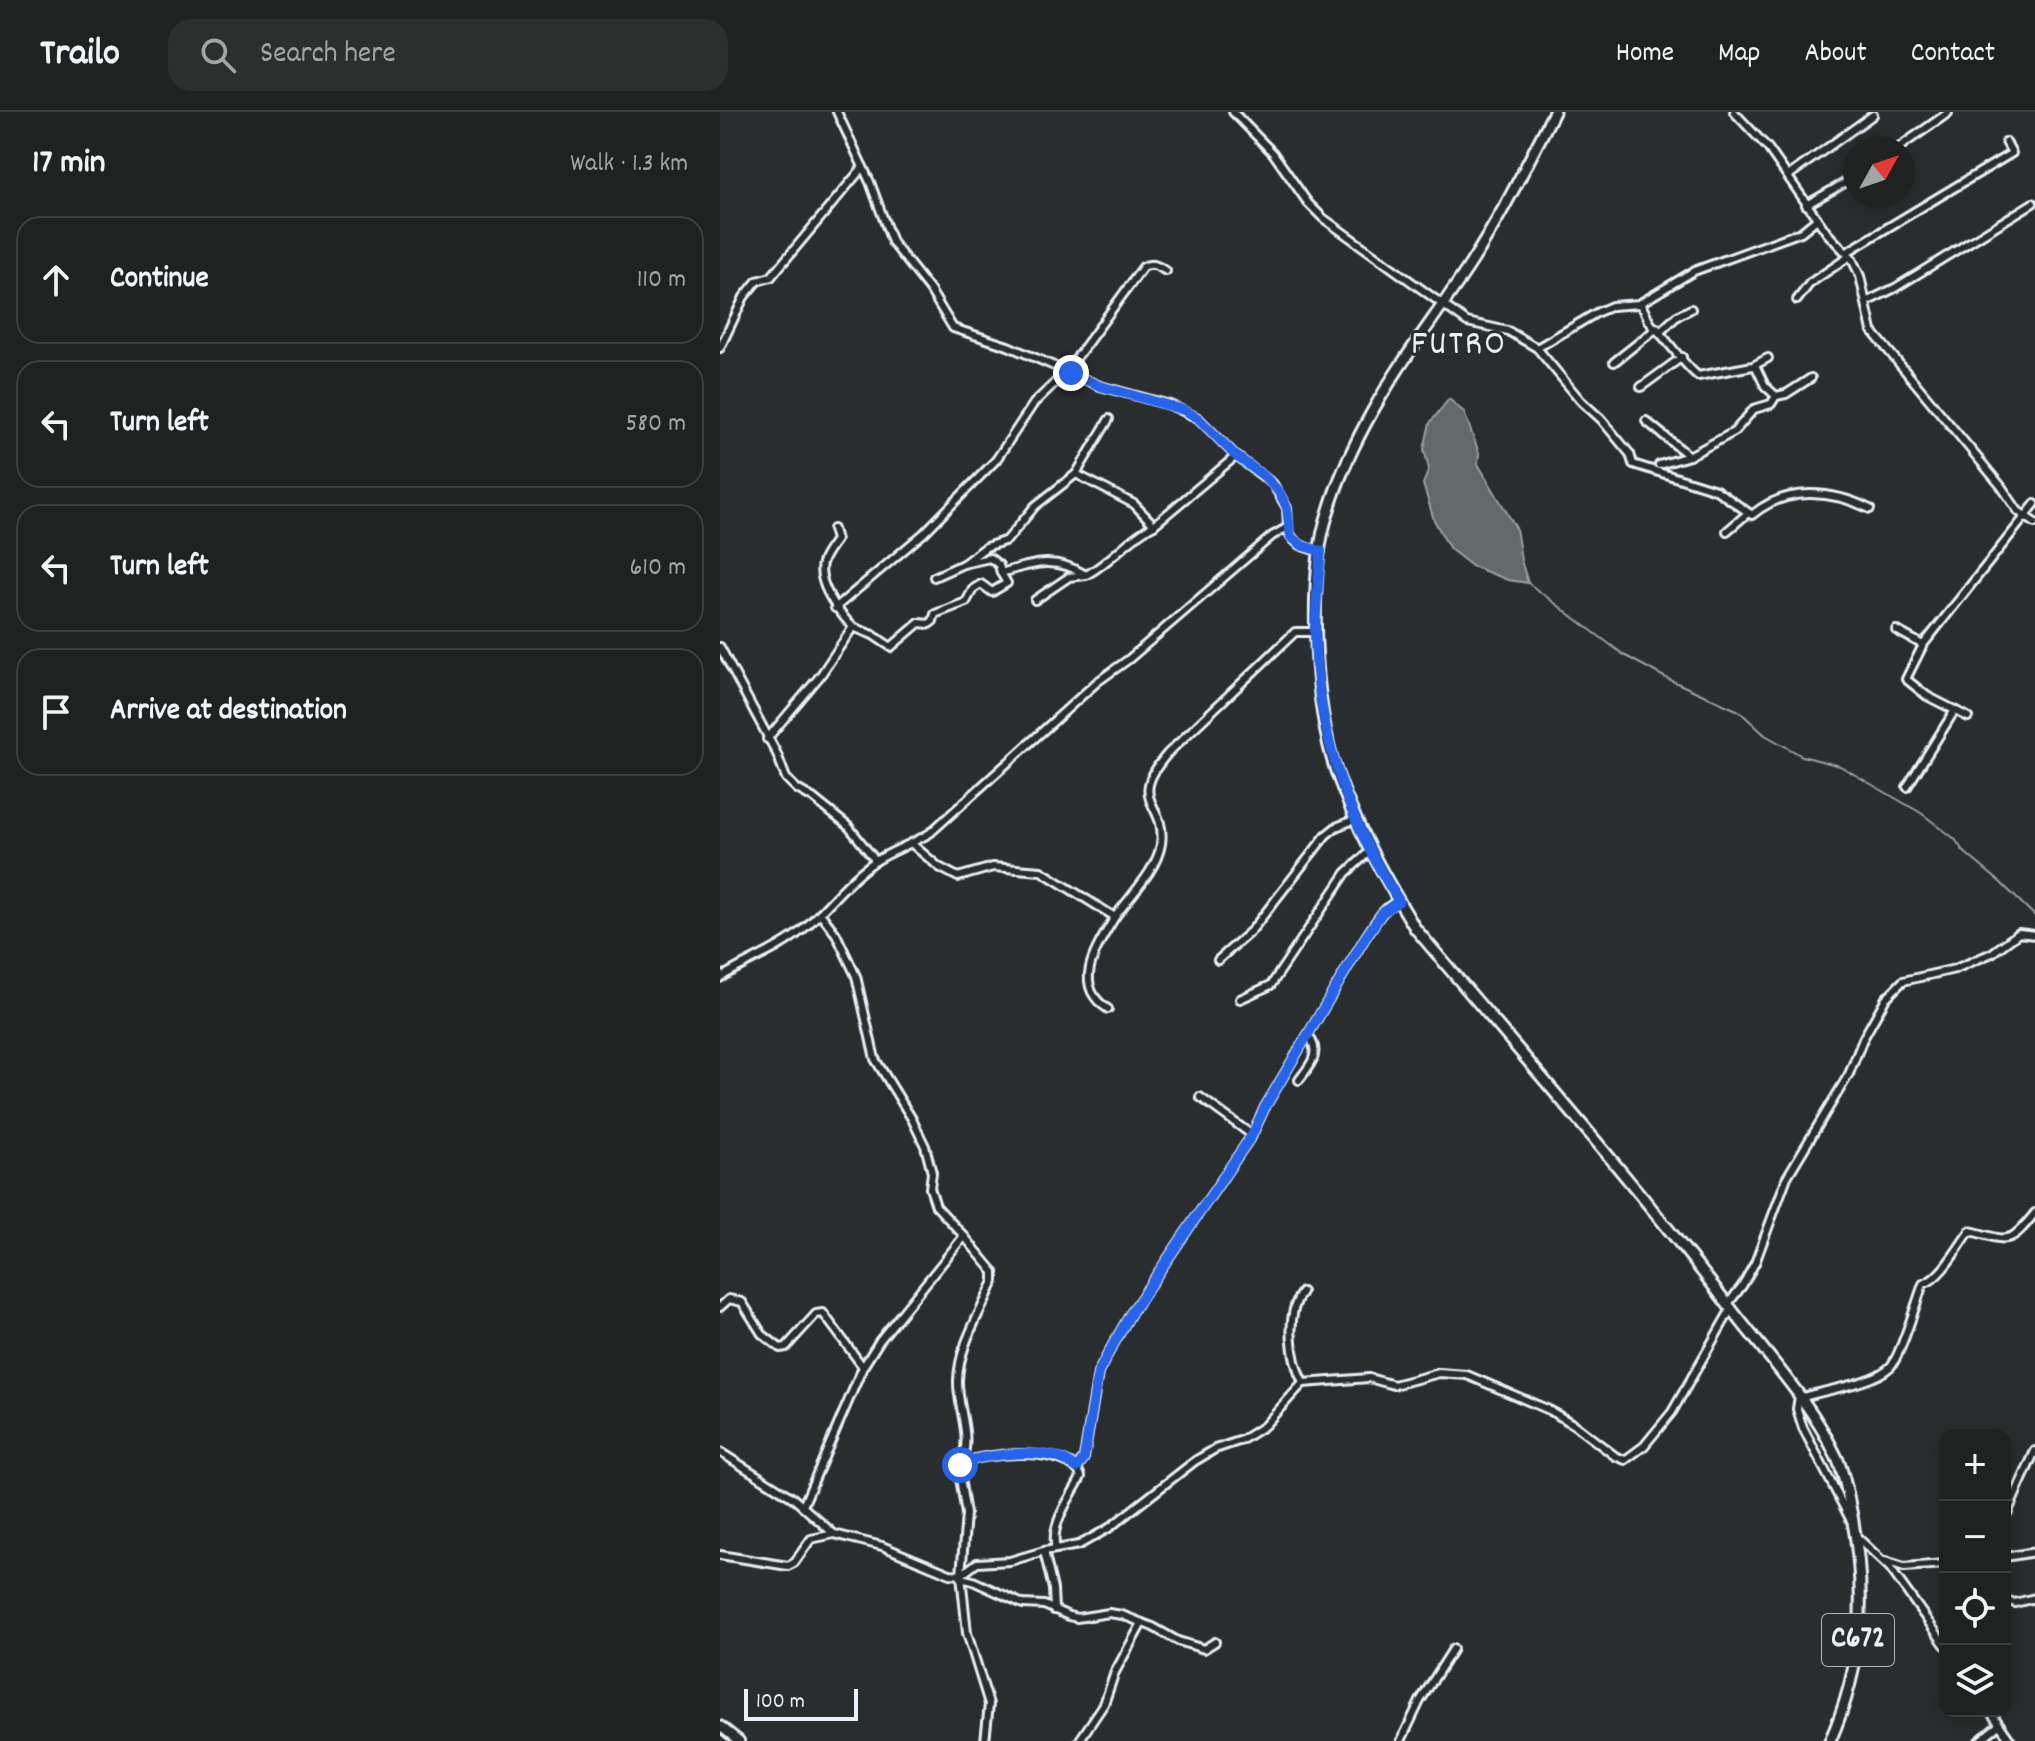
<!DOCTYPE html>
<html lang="en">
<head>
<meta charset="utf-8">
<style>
  body { margin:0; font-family:Dekko,sans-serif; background:#2d2f2f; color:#f1f3f6 }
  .controls { position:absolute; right:24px; bottom:24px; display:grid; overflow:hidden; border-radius:16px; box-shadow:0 4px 20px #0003 }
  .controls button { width:72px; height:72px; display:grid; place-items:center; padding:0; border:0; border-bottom:2px solid #3d3f40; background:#202222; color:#f1f3f6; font:40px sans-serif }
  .compass { position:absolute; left:1123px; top:24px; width:72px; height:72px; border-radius:50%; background:#202222; box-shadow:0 4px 20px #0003; rotate:50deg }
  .scale { position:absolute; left:24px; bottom:20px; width:114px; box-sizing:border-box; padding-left:8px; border:4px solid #e8f1f8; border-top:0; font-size:22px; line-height:28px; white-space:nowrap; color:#e8f1f8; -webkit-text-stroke:6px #2a2d2e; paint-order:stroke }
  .stop { position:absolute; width:24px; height:24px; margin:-18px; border:6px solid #2563eb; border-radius:50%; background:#fff }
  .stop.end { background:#2563eb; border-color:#fff; box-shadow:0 2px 8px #0008 }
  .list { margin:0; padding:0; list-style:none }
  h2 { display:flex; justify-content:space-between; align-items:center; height:104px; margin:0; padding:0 32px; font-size:34px }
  h2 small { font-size:26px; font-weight:400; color:#a2a4a5 }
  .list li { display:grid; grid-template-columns:52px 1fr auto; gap:24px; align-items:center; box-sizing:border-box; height:128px; margin:0 16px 16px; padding:0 16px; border:2px solid #3d3f40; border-radius:24px }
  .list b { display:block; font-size:30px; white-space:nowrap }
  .list em { font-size:26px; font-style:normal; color:#a2a4a5 }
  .icon { flex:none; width:44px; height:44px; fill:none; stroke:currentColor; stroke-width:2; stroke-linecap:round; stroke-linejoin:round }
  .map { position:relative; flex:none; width:1315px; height:1629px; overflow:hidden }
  header { display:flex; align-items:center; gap:48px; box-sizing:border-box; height:112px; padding:0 40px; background:#202222; border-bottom:2px solid #3d3f40 }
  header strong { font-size:38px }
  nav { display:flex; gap:44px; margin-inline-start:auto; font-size:28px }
  .search { width:560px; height:72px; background:#2d2f2f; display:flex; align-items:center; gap:20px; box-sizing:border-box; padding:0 28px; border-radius:24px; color:#a2a4a5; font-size:30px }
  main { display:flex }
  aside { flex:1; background:#202222 }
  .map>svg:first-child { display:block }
</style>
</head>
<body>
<header>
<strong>Trailo</strong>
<div class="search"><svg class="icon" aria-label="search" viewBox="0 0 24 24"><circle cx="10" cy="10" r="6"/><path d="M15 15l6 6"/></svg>Search here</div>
<nav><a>Home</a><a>Map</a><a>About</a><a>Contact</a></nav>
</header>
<main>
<aside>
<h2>17 min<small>Walk · 1.3 km</small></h2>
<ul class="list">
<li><svg class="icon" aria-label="ahead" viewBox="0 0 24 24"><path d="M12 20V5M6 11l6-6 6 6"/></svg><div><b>Continue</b></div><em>110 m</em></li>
<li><svg class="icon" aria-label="left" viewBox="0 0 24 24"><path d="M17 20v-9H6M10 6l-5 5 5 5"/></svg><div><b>Turn left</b></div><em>580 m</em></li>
<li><svg class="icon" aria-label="left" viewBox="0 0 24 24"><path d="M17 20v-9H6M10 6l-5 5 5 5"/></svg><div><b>Turn left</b></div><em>610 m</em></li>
<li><svg class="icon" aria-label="arrive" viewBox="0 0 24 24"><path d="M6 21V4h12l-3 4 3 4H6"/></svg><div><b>Arrive at destination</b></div></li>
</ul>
</aside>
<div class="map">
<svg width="1315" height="1629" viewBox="0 0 1315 1629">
  <rect width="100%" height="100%" fill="#2a2d2e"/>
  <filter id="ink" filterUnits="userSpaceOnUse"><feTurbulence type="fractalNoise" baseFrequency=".0125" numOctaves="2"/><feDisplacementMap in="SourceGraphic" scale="16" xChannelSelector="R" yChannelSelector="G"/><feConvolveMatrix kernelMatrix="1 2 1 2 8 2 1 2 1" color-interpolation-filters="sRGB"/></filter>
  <g filter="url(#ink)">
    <polygon fill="#63686b" stroke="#989fa3" stroke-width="2" points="729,287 744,300 759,341 758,352 796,416 801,448 808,471 788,468 752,454 730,437 714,408 703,372 709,357 704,337 710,311"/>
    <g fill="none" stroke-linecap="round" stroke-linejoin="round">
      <polyline stroke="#989fa3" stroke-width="2" points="808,471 904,543 948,567 1019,599 1045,623 1082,644 1120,654 1201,701 1235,727 1243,739 1280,770 1315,804"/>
      <g stroke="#e8f1f8" stroke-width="12">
        <g id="street">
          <polyline points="117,0 150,70 172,130 210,178 233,216 288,234 380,274 450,293 478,306 516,344 553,372 567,396 568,415"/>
          <path d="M513,0l40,41 35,50 15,15 144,104 41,9 29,17 44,53 20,18 29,35 3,10 83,26 36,25c34,-29 80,-25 118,-6"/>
          <polyline points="1014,0 1048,36 1107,121 1132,147 1140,164 1152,219 1281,374 1298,399 1315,411"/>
          <polyline points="1178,36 1228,1"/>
          <polyline points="1068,64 1153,3"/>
          <polyline points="1086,93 1135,65"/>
          <polyline points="1127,140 1292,41 1286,30"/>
          <polyline points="1077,188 1090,171 1130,144"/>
          <polyline points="1146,190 1175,176 1313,91"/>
          <path d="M919,192c8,6 7,16 14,22 16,15 28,36 45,50l55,-10 15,-8"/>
          <polyline points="941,219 957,204 971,197"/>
          <polyline points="0,236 24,185 37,169 51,165 143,55"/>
          <polyline points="817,236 878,200 892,194 919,192 974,159 1081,120 1097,107"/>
          <polyline points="894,250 937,216"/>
          <polyline points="1035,253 1045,274 1056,284 1066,282 1091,266"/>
          <polyline points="921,275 962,245"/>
          <polyline points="926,309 969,344"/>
          <polyline points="939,353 969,344 1014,320 1034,297 1051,292 1056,284"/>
          <polyline points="356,362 389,307"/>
          <polyline points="434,413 516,344"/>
          <path d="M113,417l3,11c-5,7 -11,14 -14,23 -5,21 17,50 31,64"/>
          <polyline points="1007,419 1028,401"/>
          <path d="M281,461l-2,-8 -9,-7 -27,6 23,-17 21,-7 28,-34 41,-32 58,30 20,21c-26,13 -43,37 -68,50"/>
          <polyline points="214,465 243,452"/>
          <path d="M115,496l89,-75 72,-73 38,-57 33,-32 76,-104c9,-5 14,-1 23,4"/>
          <polyline points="1176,518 1203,533"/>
          <polyline points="0,535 57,642 66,666 77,677 93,686 129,715 156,749"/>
          <polyline points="1248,605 1207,584 1186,567 1203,533 1315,392"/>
          <path d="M47,627l53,-63 33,-49 20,8 18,12 28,-24 10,1 4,-3 2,-7 31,-12 7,-13 8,-5 11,8 15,-9 -6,-10c34,-10 53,-17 85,2l-17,2 -34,23"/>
          <polyline points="1187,675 1235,598"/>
          <path d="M192,732l27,23 19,10 35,-10 48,4 74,46c15,-21 42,-47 46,-73 6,-43 -36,-41 7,-91l127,-121h20"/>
          <polyline points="498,848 532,818 606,723 616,715 636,707"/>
          <path d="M0,866c26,-17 57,-27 81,-47 26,-22 45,-50 73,-69 17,-11 38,-18 56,-29l167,-151 32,-23 143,-123 16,-9c2,16 18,22 33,24"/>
          <polyline points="520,887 551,873 626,761 650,739"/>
          <path d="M388,897c-38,-24 -11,-62 7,-92"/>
          <path d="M579,968c12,-16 23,-27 9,-45"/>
          <path d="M480,985l52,38 13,-28 100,-169c10,-14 17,-31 34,-37"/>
          <path d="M582,1180c-17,23 -11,67 1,91l66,-5 25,7 45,-12 28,2 82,35 24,14 42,32 10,4 19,-14 28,-34 59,-103"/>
          <polyline points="1008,1192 1022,1174 1035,1151 1067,1065 1129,962 1143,927 1166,886 1183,869 1235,857 1272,841 1299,821 1315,823"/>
          <polyline points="0,1195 9,1187 22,1190 42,1222 60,1236 66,1235 96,1202 103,1201 143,1255"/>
          <polyline points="1079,1284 1077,1297 1083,1316 1130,1407"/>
          <path d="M1080,1286c24,-8 72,-14 90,-31 10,-9 27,-67 33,-83 18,-5 35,-37 47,-53 38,9 38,16 65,-18"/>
          <polyline points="0,1340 73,1386 114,1422 162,1434 230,1462 241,1463 257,1451 290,1449 324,1439 333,1477 334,1498"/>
          <path d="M240,1353c14,-28 -3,-56 -2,-85 1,-35 23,-68 36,-99v-9l-30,-36"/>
          <polyline points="357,1356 364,1346 378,1261 389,1240 411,1201 532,1023"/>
          <polyline points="83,1394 143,1255 160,1228 244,1124 216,1094 210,1076 212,1061 205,1034 192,1007 155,947 136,864 116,822 100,801"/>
          <polyline points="1285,1406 1315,1339"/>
          <polyline points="1137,1425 1170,1456 1225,1533"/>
          <polyline points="324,1439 359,1433 389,1416 475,1349 495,1337 522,1328 544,1314 583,1271"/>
          <polyline points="0,1443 68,1454 74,1451 91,1427 114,1422"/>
          <polyline points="1285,1445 1315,1440"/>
          <polyline points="1165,1449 1184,1455 1225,1452"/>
          <polyline points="241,1466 253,1469 303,1492 324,1493 349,1504 357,1506 389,1501 402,1503 433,1515 458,1529 484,1537 495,1530"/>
          <polyline points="1285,1488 1295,1491 1315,1486"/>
          <polyline points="1270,1599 1291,1629"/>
          <path d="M265,1629l4,-37 -22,-71 -6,-58 5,-61 -7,-42 1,-7c21,-14 114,-19 121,12 -10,21 -32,47 -25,72"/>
          <polyline points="359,1629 384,1592 395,1560 422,1511"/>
          <polyline points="681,1629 700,1589 733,1537"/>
          <polyline points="1259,1629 1279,1613"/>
        </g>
      </g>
      <g stroke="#e8f1f8" stroke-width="14">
        <polyline id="secondary" points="0,1614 19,1629"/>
      </g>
      <g stroke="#e8f1f8" stroke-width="15">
        <path id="primary" d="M834,0c-27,52 -53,105 -85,154 -34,52 -74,102 -103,157 -15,28 -29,59 -38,90 -21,64 -14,194 8,258 20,56 48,106 79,157 106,126 216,250 317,382 37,48 79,92 105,148 8,18 11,38 15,58 15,80 11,150 -22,225"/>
      </g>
      <use href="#street" stroke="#2a2d2e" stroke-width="6"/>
      <use href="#secondary" stroke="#2a2d2e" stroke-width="8"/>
      <use href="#primary" stroke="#2a2d2e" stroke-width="9"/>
    </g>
  </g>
  <g fill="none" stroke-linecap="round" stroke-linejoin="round" filter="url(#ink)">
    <path stroke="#2563eb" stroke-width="10" d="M240,1353c15,-10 70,-14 88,-10 11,1 20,7 29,13l7,-10 14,-85 11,-21 22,-39 121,-178 13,-28 100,-169 17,-25 17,-12c-51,-79 -84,-176 -84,-271 1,-26 4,-53 6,-79l-18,-5 -12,-9 -4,-29 -7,-15 -16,-17 -28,-20 -38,-38 -14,-8 -84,-24 -29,-13"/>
  </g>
  <g text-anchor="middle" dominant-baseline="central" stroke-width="6" stroke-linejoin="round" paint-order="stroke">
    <rect fill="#2a2d2e" stroke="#afb6bb" stroke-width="2" x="1102" y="1502" width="72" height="52" rx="6"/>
    <g font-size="30" font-weight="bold" fill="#e8f1f8">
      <text x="1138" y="1528">C672</text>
    </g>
    <g font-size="36" letter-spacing="2" fill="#e8f1f8" stroke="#2a2d2e">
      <text x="739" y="234">FUTRO</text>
    </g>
  </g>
</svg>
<div class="controls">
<button>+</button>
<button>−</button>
<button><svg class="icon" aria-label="locate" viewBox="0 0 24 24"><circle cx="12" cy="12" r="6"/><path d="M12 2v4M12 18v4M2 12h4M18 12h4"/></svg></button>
<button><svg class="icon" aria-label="layers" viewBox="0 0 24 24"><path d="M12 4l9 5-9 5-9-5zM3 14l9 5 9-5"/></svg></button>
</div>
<svg class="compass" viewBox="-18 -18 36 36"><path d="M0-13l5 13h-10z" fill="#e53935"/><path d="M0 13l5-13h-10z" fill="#a2a4a5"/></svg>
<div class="scale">100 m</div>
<div class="stop" style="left:240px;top:1353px"></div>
<div class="stop end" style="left:351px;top:261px"></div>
</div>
</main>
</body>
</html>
